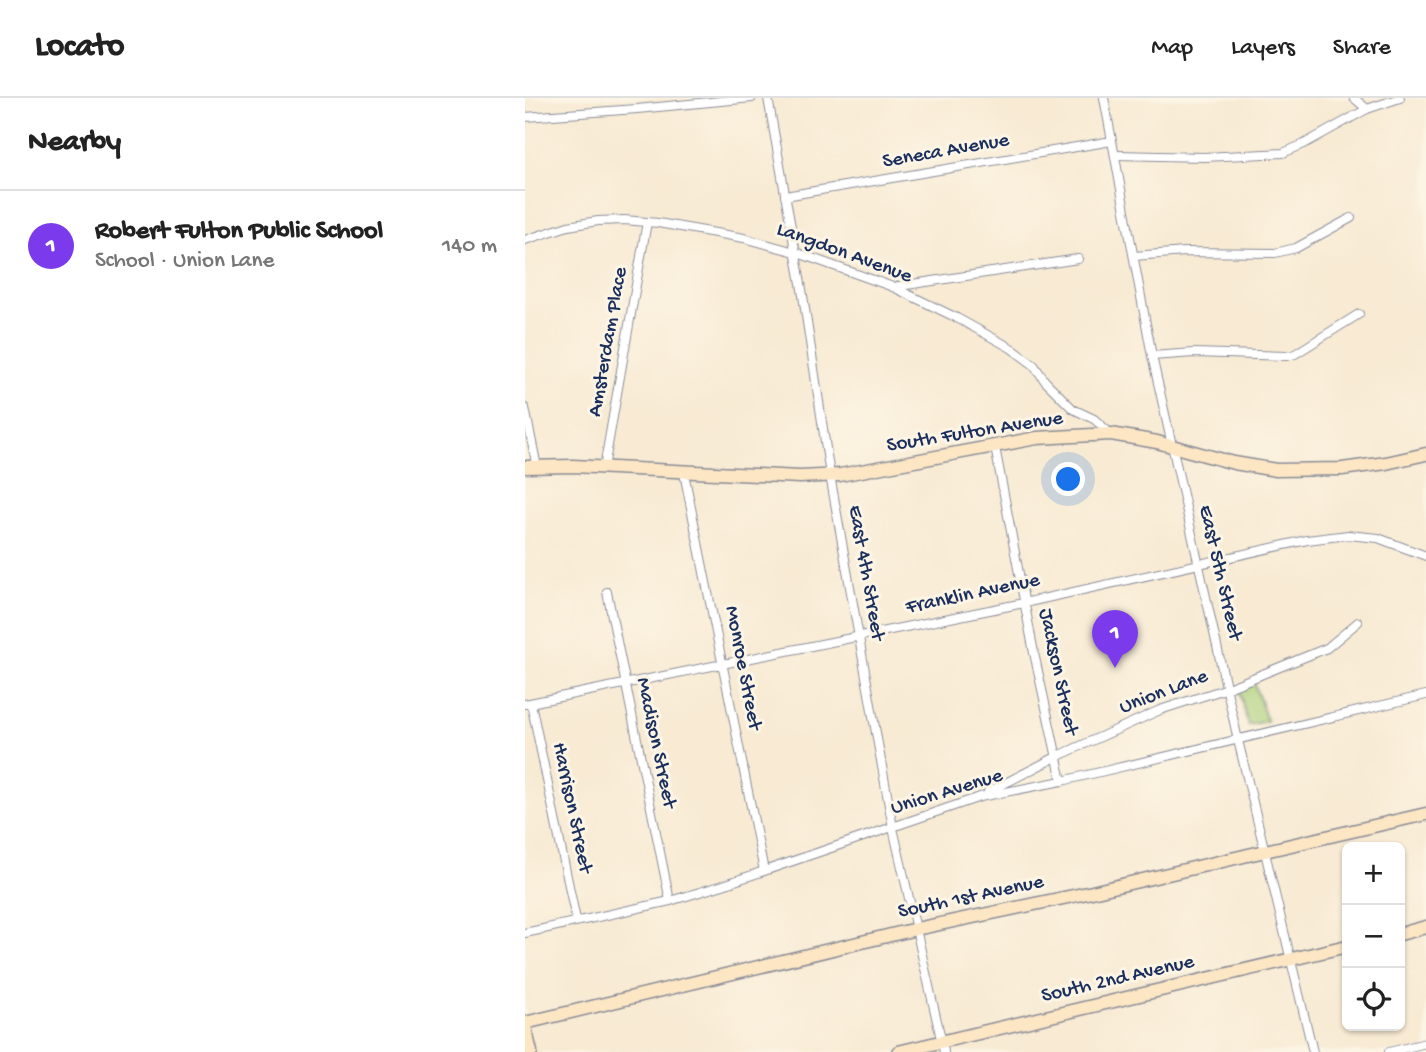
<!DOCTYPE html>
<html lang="en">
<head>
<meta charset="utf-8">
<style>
  body { margin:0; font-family:"Gochi Hand",sans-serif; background:#f6f6f6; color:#222 }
  .controls { position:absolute; right:21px; bottom:21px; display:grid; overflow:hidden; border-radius:10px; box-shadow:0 2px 5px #0004 }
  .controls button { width:63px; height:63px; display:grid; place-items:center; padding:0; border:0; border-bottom:2px solid #e0e0e0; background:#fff; color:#222; font:35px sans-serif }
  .you { position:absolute; left:544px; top:382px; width:24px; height:24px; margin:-18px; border:5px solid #fff; border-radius:50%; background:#1a73e8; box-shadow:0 0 0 10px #1a73e833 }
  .badge { display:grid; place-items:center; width:46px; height:46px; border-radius:50%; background:#7c3aed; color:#fff; font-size:23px; font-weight:700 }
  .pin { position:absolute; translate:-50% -58px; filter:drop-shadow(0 2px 4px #0008) }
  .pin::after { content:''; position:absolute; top:37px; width:24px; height:21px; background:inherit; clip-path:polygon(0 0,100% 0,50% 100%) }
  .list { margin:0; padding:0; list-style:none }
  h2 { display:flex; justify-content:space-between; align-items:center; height:91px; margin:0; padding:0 28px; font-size:30px }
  h2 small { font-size:23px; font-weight:400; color:#767676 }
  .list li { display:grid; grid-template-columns:46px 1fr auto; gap:21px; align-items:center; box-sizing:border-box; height:112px; padding:0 28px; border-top:2px solid #e0e0e0 }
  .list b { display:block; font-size:26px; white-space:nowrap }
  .list p { margin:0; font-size:23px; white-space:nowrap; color:#767676 }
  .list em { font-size:23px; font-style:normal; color:#767676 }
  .icon { flex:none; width:38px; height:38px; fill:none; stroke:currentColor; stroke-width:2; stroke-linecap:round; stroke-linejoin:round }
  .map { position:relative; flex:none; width:901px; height:954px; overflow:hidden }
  header { display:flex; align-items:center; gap:42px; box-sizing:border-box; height:98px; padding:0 35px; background:#fff; border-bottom:2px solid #e0e0e0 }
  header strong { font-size:33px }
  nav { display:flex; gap:38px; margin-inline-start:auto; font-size:24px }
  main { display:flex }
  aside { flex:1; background:#fff }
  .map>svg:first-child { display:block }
</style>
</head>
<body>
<header>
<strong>Locato</strong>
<nav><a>Map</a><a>Layers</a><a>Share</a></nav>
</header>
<main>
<aside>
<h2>Nearby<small></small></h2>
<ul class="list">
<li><span class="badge">1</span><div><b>Robert Fulton Public School</b><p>School · Union Lane</p></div><em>140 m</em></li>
</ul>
</aside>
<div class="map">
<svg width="901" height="954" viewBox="0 0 901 954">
  <rect width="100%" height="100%" fill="#fcf5e5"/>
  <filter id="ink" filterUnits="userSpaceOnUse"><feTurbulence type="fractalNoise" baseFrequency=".0143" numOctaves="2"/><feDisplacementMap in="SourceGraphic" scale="14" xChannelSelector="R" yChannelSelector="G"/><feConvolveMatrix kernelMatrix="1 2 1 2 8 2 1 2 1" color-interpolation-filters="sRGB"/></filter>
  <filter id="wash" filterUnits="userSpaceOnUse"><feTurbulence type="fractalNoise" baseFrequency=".00686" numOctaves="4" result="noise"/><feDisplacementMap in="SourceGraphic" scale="28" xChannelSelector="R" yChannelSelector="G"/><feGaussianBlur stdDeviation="1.57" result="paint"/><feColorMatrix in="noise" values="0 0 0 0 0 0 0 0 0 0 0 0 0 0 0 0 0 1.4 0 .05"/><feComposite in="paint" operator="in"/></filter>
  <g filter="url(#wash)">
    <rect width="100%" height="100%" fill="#f8ead3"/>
    <polygon fill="#abcf79" stroke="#637f6c" stroke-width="2" points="729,585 742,623 723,627 714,591"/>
  </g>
  <g filter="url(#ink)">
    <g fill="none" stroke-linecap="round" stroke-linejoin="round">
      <g stroke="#8a8c98" stroke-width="10">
        <g id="street">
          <polyline points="243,0 277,191 305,377 368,730 419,954"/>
          <polyline points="579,0 627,258 713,642 788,954"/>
          <polyline points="829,0 842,11"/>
          <polyline points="0,19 112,11 227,0"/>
          <polyline points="590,57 679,59 758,55 779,46 842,11 875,0"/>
          <polyline points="260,98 587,43"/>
          <polyline points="0,142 43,128 73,123 99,122 133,125 219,140 270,154 368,189 432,220 486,250 509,267 520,283 548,311 569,321 586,336"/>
          <polyline points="609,158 660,154 750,155 771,150 826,120"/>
          <polyline points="368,189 553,161"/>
          <polyline points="627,258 669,255 762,258 770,256 834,216"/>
          <polyline points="0,310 12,369"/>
          <polyline points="470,349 509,555 537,683"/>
          <polyline points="79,370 122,124"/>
          <polyline points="159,375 239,773"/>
          <polyline points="82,494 145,803"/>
          <polyline points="6,605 51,822"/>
          <polyline points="0,606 499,505 782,442 823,437 853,440 901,458"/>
          <polyline points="463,694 531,659 635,612 703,590 802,550 833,524"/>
          <polyline points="0,835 145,803 198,787 455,699 537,683 901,597"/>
          <polyline points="864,954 901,945"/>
        </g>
      </g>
      <g stroke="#8a8c98" stroke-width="15">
        <g id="secondary">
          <polyline points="0,369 48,368 275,379 315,377 512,340 586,336 632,344 709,365 751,372 817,371 861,365 901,356"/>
          <polyline points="875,836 901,829"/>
          <polyline points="0,925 391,831 567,794 740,753 901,716"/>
          <polyline points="0,929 6,954"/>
          <polyline points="373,954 822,848"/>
        </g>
      </g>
      <use href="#street" stroke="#fff" stroke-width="8"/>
      <use href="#secondary" stroke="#fce6c4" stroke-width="12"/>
    </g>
  </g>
  <g text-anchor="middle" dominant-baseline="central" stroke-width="6" stroke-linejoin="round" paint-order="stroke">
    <g font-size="21" fill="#1b2f5e" stroke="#fcf5e5">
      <text transform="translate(421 54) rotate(-10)">Seneca Avenue</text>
      <text transform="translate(319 156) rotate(20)">Langdon Avenue</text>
      <text transform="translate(84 244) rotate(-80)">Amsterdam Place</text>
      <text transform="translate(450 335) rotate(-9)">South Fulton Avenue</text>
      <text transform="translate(340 475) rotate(80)">East 4th Street</text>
      <text transform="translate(694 475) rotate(77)">East 5th Street</text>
      <text transform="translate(448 497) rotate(-12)">Franklin Avenue</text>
      <text transform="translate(217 570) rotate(79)">Monroe Street</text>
      <text transform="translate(532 574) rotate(78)">Jackson Street</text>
      <text transform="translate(639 595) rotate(-21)">Union Lane</text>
      <text transform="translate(130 645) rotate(78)">Madison Street</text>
      <text transform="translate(422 695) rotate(-17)">Union Avenue</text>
      <text transform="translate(46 710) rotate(78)">Harrison Street</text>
      <text transform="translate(446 800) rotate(-12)">South 1st Avenue</text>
      <text transform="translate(593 882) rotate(-13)">South 2nd Avenue</text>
    </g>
  </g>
</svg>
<div class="controls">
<button>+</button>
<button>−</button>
<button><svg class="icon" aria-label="locate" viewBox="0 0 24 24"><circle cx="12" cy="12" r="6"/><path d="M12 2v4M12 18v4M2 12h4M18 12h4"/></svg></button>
</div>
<div class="you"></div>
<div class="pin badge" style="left:590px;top:570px">1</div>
</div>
</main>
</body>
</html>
